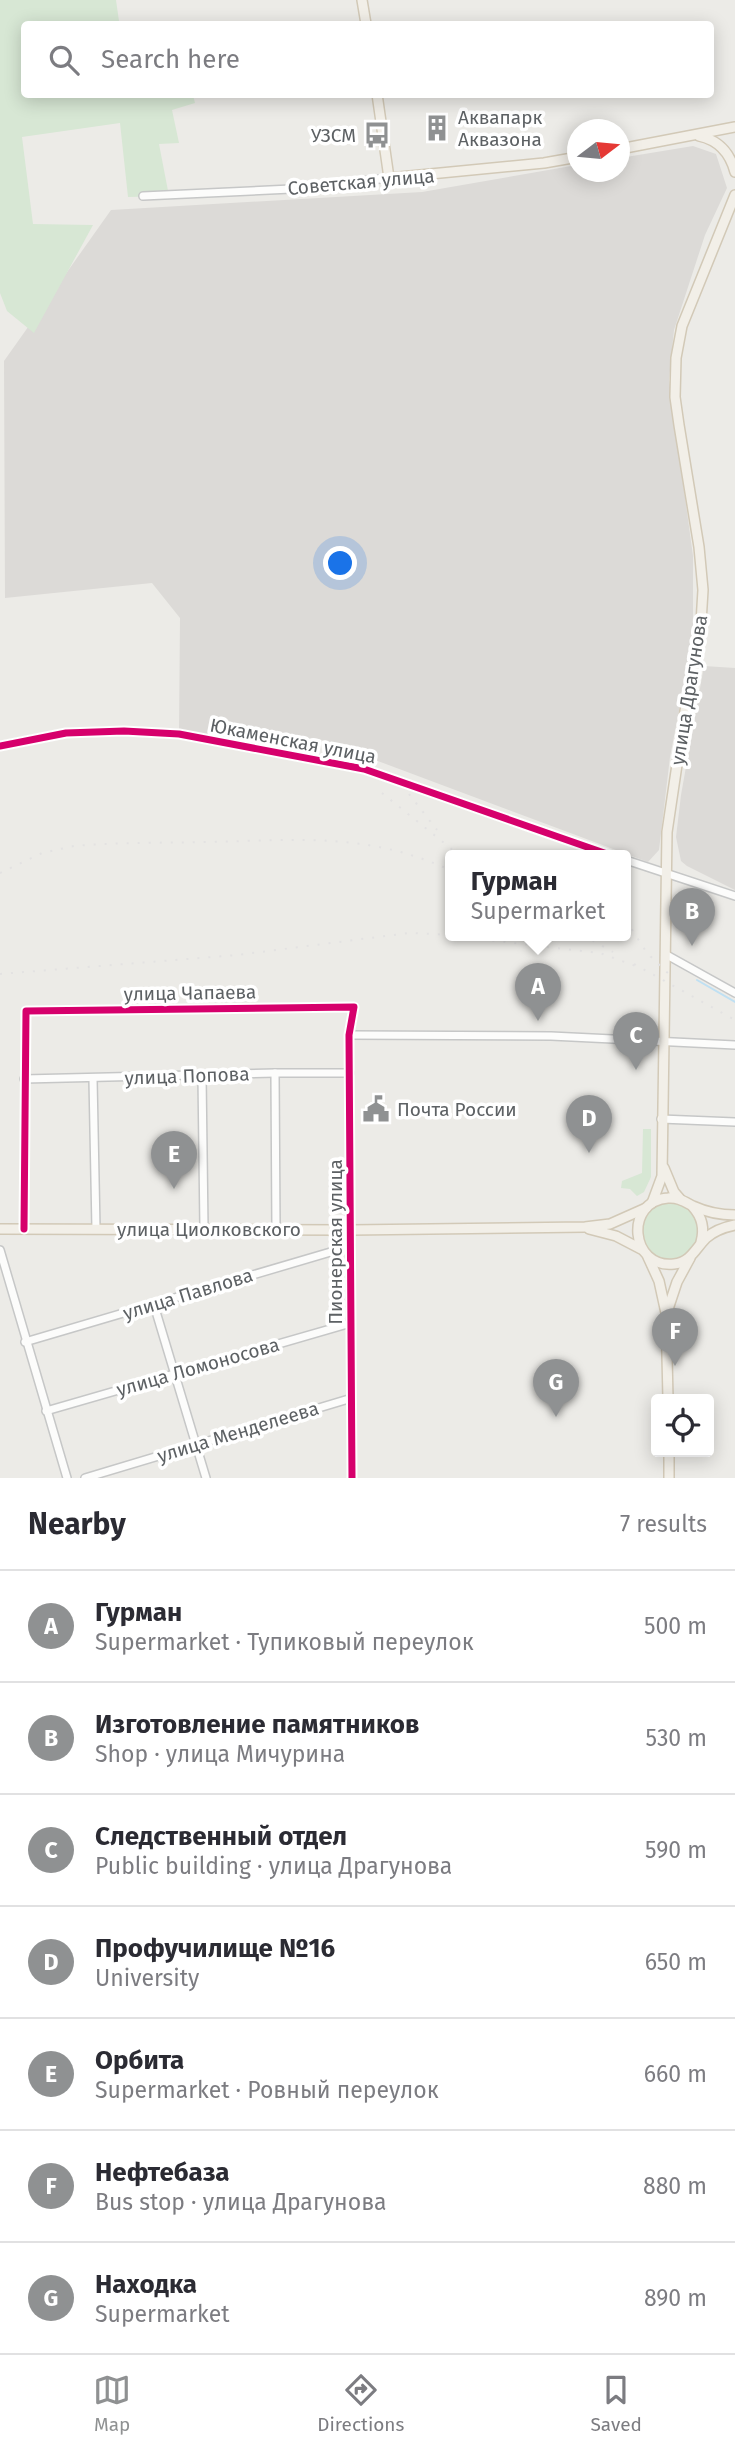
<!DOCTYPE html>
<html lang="en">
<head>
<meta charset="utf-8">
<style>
  body { margin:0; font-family:"Fira Sans",sans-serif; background:#f2f2f3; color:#2b2b33 }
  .controls { position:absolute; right:21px; bottom:21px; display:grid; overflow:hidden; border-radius:7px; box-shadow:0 4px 18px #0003 }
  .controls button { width:63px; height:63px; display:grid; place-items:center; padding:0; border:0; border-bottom:2px solid #e1e1e2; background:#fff; color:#2b2b33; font:35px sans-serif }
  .compass { position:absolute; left:567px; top:119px; width:63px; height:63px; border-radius:50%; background:#fff; box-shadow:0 4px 18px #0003; rotate:74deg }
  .you { position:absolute; left:341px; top:564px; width:24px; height:24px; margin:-18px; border:5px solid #fff; border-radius:50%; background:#1a73e8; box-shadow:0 0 0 10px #1a73e833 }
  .badge { display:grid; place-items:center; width:46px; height:46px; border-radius:50%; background:#8f9192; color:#fff; font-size:23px; font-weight:700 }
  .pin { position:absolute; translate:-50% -58px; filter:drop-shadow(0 2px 4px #0008) }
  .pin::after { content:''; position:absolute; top:37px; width:24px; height:21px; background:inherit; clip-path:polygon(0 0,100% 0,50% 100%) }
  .popup { position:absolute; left:445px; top:850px; width:186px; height:91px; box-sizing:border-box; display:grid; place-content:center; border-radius:7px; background:#fff; filter:drop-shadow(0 2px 5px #0005); font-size:23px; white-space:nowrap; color:#7c7c81 }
  .popup b { font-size:26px; color:#2b2b33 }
  .popup::after { content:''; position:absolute; left:50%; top:100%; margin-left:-14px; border:14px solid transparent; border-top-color:#fff }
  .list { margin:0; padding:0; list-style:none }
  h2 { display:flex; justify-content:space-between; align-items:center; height:91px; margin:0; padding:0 28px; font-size:30px }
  h2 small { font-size:23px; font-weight:400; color:#7c7c81 }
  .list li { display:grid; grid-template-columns:46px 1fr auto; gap:21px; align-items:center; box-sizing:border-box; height:112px; padding:0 28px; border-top:2px solid #e1e1e2 }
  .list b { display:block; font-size:26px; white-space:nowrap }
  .list p { margin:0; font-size:23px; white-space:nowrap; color:#7c7c81 }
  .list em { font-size:23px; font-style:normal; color:#7c7c81 }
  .icon { flex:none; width:38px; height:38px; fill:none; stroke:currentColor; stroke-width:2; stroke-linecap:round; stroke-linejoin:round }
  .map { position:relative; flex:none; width:735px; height:1478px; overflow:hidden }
  .search { position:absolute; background:#fff; box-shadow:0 4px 18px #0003; left:21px; right:21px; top:21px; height:77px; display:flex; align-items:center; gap:18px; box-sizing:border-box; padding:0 24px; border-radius:7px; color:#7c7c81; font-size:26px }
  .sheet { height:875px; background:#fff }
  nav { display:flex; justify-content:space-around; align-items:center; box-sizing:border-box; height:98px; border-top:2px solid #e1e1e2; background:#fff; font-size:19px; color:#7c7c81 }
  nav a { display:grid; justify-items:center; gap:4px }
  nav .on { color:#8f9192 }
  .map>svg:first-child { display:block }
</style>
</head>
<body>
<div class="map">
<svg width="735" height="1478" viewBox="0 0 735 1478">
  <rect width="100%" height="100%" fill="#ecebe7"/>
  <g fill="#dcdad7">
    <polygon points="693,146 716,154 727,188 705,235 674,330 669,380 693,556 693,639 670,757 659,850 648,862 319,739 179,734 180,618 152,583 5,598 4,361 111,210 422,192 577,165 578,172 620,172 620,158"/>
    <polygon points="704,666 735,668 735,890 687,866 681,861 676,837 681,795"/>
  </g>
  <g fill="#d7e7d4">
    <polygon points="0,0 116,0 119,21 124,24 24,24 24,94 193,95 195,103 172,110 179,143 159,144 169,196 128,197 120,123 22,137 33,224 93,225 34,333 7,311 0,293"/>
    <polygon points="643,1129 651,1129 651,1177 644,1192 637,1196 630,1189 621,1188 622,1181 642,1173"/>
    <circle cx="670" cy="1231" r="29"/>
  </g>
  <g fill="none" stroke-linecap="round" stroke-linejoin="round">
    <polyline stroke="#bfe0f3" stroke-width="2" points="697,980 735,1002"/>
    <g stroke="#c6c7c7" stroke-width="10">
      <g id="minor">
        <polyline points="143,196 291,189 389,178"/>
        <polyline points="0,746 66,733 124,731 179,734 364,769 610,855"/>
        <polyline points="626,860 735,896"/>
        <polyline points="665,954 735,993"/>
        <polyline points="349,1035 551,1036 735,1045"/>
        <polyline points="275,1073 276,1230"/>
        <polyline points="202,1076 204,1229"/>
        <polyline points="24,1079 275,1073 350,1073"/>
        <polyline points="93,1079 96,1229"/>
        <polyline points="661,1119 735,1122"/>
        <polyline points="24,1229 26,1011 354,1007 349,1035 352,1478"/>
        <polyline points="0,1250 67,1478"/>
        <polyline points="154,1305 206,1478"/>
        <polyline points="25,1342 351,1246"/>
        <polyline points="46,1411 351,1323"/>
        <polyline points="85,1478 352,1398"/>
      </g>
    </g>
    <g stroke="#d2c9b7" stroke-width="12">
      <g id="major">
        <polyline points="362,0 366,24"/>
        <polyline points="377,94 389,178 544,163 578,157"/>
        <path d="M699,136c19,4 31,17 36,36"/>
        <polyline points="620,149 735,127"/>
        <polyline points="664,1168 674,1192 680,1199"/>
        <polyline points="652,1203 662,1176 667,832 685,711 700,639 703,590 699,547 679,425 675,397 676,358 682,326 735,195"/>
        <path d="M693,1207c9,10 12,21 8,35"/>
        <path d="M735,1215c-14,0 -29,-3 -42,-9 -8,-4 -15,-9 -25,-8 -44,3 -38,71 6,66 17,-2 21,-15 32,-26 8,-7 19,-11 29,-13"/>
        <polyline points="0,1229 351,1230 585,1227 610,1224 646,1208"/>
        <polyline points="589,1229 616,1236 641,1249"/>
        <polyline points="648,1257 659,1281 666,1313 668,1399"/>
        <polyline points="667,1312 677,1282 690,1258"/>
        <polyline points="669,1452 669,1478"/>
      </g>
    </g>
    <use href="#minor" stroke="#fcfcfb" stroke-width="7"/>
    <use href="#major" stroke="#f2efe8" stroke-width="9"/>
    <g stroke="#e3e2e2" stroke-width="2" stroke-dasharray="2 9" stroke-linecap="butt">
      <polyline points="382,793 459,855"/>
      <polyline points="409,794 437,830"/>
      <path d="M0,873l42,-20 32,-7c45,-4 90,-3 134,-4 89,-2 159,-10 242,28"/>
      <polyline points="626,920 647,953 674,979"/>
      <polyline points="583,935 613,952"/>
      <polyline points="634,964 735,1020"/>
      <polyline points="0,974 237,955 409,933 435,934 600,953 641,968"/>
    </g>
    <g stroke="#fff" stroke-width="11">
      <g id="cycleway">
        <polyline points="0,746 66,733 124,731 179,734 364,769 610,855"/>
        <polyline points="24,1229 26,1011 354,1007 349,1035 352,1478"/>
      </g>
    </g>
    <use href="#cycleway" stroke="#d6006c" stroke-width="7"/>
  </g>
  <defs>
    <g id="building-bare" transform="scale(2.1)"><path d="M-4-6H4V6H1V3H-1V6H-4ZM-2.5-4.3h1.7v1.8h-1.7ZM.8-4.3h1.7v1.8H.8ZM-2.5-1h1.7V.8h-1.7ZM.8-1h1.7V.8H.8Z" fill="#8f9192" stroke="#fff" stroke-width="2.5" paint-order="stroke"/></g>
    <g id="bus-bare" transform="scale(2.1)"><path d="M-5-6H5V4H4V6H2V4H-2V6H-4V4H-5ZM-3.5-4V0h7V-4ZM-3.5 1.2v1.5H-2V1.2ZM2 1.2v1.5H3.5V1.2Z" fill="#8f9192" stroke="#fff" stroke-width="2.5" paint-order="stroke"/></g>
    <g id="civic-bare" transform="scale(2.1)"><path d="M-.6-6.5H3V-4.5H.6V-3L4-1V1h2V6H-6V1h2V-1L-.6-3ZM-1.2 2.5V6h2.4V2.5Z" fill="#8f9192" stroke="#fff" stroke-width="2.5" paint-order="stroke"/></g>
  </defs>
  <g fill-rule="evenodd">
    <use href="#building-bare" x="437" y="128"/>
    <use href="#bus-bare" x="377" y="135"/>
    <use href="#civic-bare" x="376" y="1109"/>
  </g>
  <g text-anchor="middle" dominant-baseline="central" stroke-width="7" stroke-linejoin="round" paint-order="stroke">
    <g font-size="19" fill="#5d6164" stroke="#fff" text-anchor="start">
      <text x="458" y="117">Аквапарк<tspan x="458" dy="22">Аквазона</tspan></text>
      <text x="356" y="135" text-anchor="end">УЗСМ</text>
      <text x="397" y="1109">Почта России</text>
    </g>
    <g font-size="19" fill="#5d6164" stroke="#fff">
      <text transform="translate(361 182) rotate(-5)">Советская улица</text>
      <text transform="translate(689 690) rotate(-81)">улица Драгунова</text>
      <text transform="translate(293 741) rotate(11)">Юкаменская улица</text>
      <text transform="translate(190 993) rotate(-1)">улица Чапаева</text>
      <text transform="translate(187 1076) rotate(-2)">улица Попова</text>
      <text x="209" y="1229">улица Циолковского</text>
      <text transform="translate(335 1242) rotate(-90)">Пионерская улица</text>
      <text transform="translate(188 1294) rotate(-17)">улица Павлова</text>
      <text transform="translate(198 1367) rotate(-16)">улица Ломоносова</text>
      <text transform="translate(238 1432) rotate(-17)">улица Менделеева</text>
    </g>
  </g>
</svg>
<div class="controls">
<button><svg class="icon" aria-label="locate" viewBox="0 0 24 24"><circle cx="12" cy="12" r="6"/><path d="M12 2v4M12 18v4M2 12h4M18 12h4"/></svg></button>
</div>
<svg class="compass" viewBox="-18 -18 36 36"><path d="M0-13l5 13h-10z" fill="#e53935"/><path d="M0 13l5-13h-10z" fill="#7c7c81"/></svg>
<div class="you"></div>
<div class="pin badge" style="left:538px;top:1021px">A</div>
<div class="popup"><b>Гурман</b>Supermarket</div>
<div class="pin badge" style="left:692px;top:946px">B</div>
<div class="pin badge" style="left:636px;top:1070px">C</div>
<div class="pin badge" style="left:589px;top:1153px">D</div>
<div class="pin badge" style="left:174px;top:1189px">E</div>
<div class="pin badge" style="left:675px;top:1366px">F</div>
<div class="pin badge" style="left:556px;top:1417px">G</div>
<div class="search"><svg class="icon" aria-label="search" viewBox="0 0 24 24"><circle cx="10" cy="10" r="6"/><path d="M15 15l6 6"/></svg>Search here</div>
</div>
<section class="sheet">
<h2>Nearby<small>7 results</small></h2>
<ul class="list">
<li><span class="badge">A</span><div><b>Гурман</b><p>Supermarket · Тупиковый переулок</p></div><em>500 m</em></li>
<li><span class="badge">B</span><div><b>Изготовление памятников</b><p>Shop · улица Мичурина</p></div><em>530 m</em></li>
<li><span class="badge">C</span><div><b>Следственный отдел</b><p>Public building · улица Драгунова</p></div><em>590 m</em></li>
<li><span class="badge">D</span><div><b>Профучилище №16</b><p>University</p></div><em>650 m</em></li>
<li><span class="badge">E</span><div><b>Орбита</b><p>Supermarket · Ровный переулок</p></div><em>660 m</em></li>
<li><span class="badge">F</span><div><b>Нефтебаза</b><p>Bus stop · улица Драгунова</p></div><em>880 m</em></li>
<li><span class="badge">G</span><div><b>Находка</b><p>Supermarket</p></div><em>890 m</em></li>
</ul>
</section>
<nav>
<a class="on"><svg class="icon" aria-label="map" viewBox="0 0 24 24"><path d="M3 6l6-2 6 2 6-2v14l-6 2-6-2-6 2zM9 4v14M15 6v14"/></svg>Map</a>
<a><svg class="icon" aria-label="directions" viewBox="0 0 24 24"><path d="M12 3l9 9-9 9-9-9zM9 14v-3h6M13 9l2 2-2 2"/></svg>Directions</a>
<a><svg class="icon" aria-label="saved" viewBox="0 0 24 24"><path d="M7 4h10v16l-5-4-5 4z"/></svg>Saved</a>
</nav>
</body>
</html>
